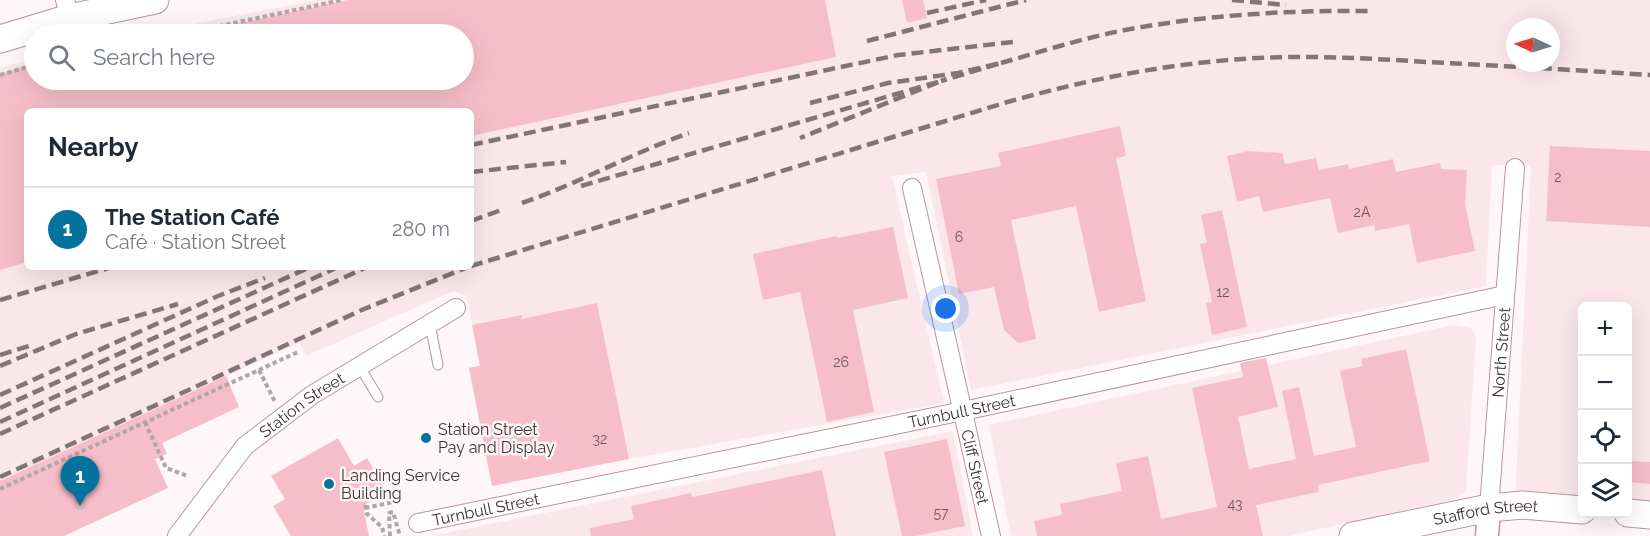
<!DOCTYPE html>
<html lang="en">
<head>
<meta charset="utf-8">
<style>
  body { margin:0; font-family:Raleway,sans-serif; background:#f2f2f3; color:#1f2937 }
  .controls { position:absolute; right:18px; bottom:18px; display:grid; overflow:hidden; border-radius:9px; box-shadow:0 6px 24px #0002 }
  .controls button { width:54px; height:54px; display:grid; place-items:center; padding:0; border:0; border-bottom:2px solid #e0e1e3; background:#fff; color:#1f2937; font:30px sans-serif }
  .compass { position:absolute; left:1506px; top:18px; width:54px; height:54px; border-radius:50%; background:#fff; box-shadow:0 6px 24px #0002; rotate:274deg }
  .you { position:absolute; left:946px; top:309px; width:21px; height:21px; margin:-15px; border:4px solid #fff; border-radius:50%; background:#1a73e8; box-shadow:0 0 0 9px #1a73e833 }
  .badge { display:grid; place-items:center; width:39px; height:39px; border-radius:50%; background:#03729d; color:#fff; font-size:20px; font-weight:700 }
  .pin { position:absolute; translate:-50% -50px; filter:drop-shadow(0 2px 3px #0008) }
  .pin::after { content:''; position:absolute; top:32px; width:21px; height:18px; background:inherit; clip-path:polygon(0 0,100% 0,50% 100%) }
  .list { margin:0; padding:0; list-style:none }
  h2 { display:flex; justify-content:space-between; align-items:center; height:78px; margin:0; padding:0 24px; font-size:26px }
  h2 small { font-size:20px; font-weight:400; color:#747a83 }
  .list li { display:grid; grid-template-columns:39px 1fr auto; gap:18px; align-items:center; box-sizing:border-box; height:84px; padding:0 24px; border-top:2px solid #e0e1e3 }
  .list b { display:block; font-size:22px; white-space:nowrap }
  .list p { margin:0; font-size:20px; white-space:nowrap; color:#747a83 }
  .list em { font-size:20px; font-style:normal; color:#747a83 }
  .icon { flex:none; width:33px; height:33px; fill:none; stroke:currentColor; stroke-width:2; stroke-linecap:round; stroke-linejoin:round }
  .map { position:relative; flex:none; width:1650px; height:536px; overflow:hidden }
  .search { position:absolute; background:#fff; box-shadow:0 6px 24px #0002; left:24px; top:24px; width:450px; height:66px; display:flex; align-items:center; gap:15px; box-sizing:border-box; padding:0 21px; border-radius:33px; color:#747a83; font-size:22px }
  .panel { position:absolute; background:#fff; box-shadow:0 6px 24px #0002; left:24px; top:108px; width:450px; height:162px; border-radius:9px }
  .map>svg:first-child { display:block }
</style>
</head>
<body>
<div class="map">
<svg width="1650" height="536" viewBox="0 0 1650 536">
  <rect width="100%" height="100%" fill="#fef6f8"/>
  <g fill="#fbe7eb" fill-rule="evenodd">
    <path d="M317,0h1333v510l-22,-1v-203h-46v200l-67,-5 16,-336h-39l-6,121 -515,104 -45,-218 -34,4 52,227 -315,56 -137,27 -23,-118 11,-2 -12,-63 -2,-7 -13,-5 -147,65 -7,-13 -299,138v-413l34,-9v21h430v-46h-322zM1515,27h36v36h-36zM27,111h444v156h-444z"/>
    <polygon points="1454,325 1471,328 1476,338 1466,492 1451,500 1288,536 1011,536 989,425"/>
    <polygon points="953,431 973,536 430,536"/>
  </g>
  <g fill="#f6beca">
    <polygon points="348,0 825,0 836,57 471,136 471,111 27,111 27,262 0,270 0,74 34,64 34,80 51,80 54,90 79,84 82,88 88,90 91,87 93,82 102,80 464,80 464,34 224,34 223,27"/>
    <polygon points="902,0 923,0 927,18 907,23"/>
    <polygon points="1120,126 1126,156 1116,158 1146,301 1099,312 1076,206 1011,220 1036,339 1018,343 1004,330 994,287 959,294 936,179 1001,166 998,153"/>
    <polygon points="1550,146 1650,151 1650,227 1546,221"/>
    <polygon points="1248,151 1282,153 1285,164 1316,158 1319,170 1348,164 1349,169 1393,159 1396,172 1440,163 1441,169 1467,170 1465,204 1475,251 1417,263 1409,224 1375,231 1374,225 1338,233 1330,198 1263,212 1259,196 1237,202 1227,156"/>
    <polygon points="1222,210 1247,327 1212,335 1206,303 1212,302 1200,244 1207,243 1201,215"/>
    <polygon points="893,227 908,298 853,310 874,412 827,422 800,292 763,300 753,254 837,236 837,238"/>
    <polygon points="597,303 629,459 492,486 469,368 480,366 472,325 522,315 522,319"/>
    <polygon points="1406,349 1430,461 1318,485 1319,492 1256,505 1263,536 1037,536 1034,521 1062,515 1060,504 1122,491 1116,463 1148,456 1161,519 1217,507 1192,388 1243,377 1240,363 1266,358 1278,407 1238,417 1249,469 1296,459 1282,391 1299,387 1314,456 1356,447 1340,371 1363,366 1361,359"/>
    <polygon points="226,376 239,407 162,443 167,454 155,459 168,488 64,536 0,536 0,481"/>
    <polygon points="338,438 354,466 367,458 387,492 363,506 369,536 291,536 273,506 285,499 271,476"/>
    <polygon points="947,439 965,526 916,536 902,536 884,452"/>
    <polygon points="1628,461 1650,462 1650,484 1628,482"/>
    <polygon points="822,470 836,536 591,536 590,528 634,519 631,506 691,493 692,497"/>
  </g>
  <g fill="none" stroke-linecap="round" stroke-linejoin="round">
    <g stroke="#ba969d" stroke-width="11">
      <g id="service">
        <polyline points="85,80 86,83"/>
        <polyline points="430,324 438,365"/>
        <polyline points="360,367 378,397"/>
      </g>
    </g>
    <g stroke="#ba969d" stroke-width="20">
      <g id="minor">
        <polyline points="65,0 70,18"/>
        <path id="s1" d="M912,188l79,348"/>
        <path id="s2" d="M1489,508l26,-340"/>
        <path id="s3" d="M418,523l545,-112 542,-116"/>
        <path id="s4" d="M177,536l68,-90 67,-51 144,-87"/>
      </g>
    </g>
    <g stroke="#ba969d" stroke-width="25">
      <polyline id="tertiary" points="1487,536 1489,508"/>
    </g>
    <g stroke="#ba969d" stroke-width="29">
      <g id="secondary">
        <polyline points="0,39 70,18 155,0"/>
        <polyline points="1628,513 1650,515"/>
        <path id="s5" d="M1353,536l136,-28 34,-3 59,5"/>
      </g>
    </g>
    <g stroke="#b0a5a8" stroke-width="4" stroke-dasharray="4.5 3" stroke-linecap="butt">
      <polyline points="182,34 342,0"/>
      <polyline points="0,75 34,65"/>
      <polyline points="259,370 275,402"/>
      <polyline points="145,422 166,468 188,476"/>
      <polyline points="0,489 298,352"/>
      <polyline points="365,505 367,514 382,527 384,536"/>
      <polyline points="365,508 398,501 392,494"/>
      <polyline points="390,536 389,513 393,512 400,536"/>
    </g>
    <use href="#service" stroke="#fff" stroke-width="9"/>
    <use href="#minor" stroke="#fff" stroke-width="18"/>
    <use href="#tertiary" stroke="#fff" stroke-width="22"/>
    <use href="#secondary" stroke="#fff" stroke-width="27"/>
    <g stroke="#827578" stroke-width="4.5" stroke-dasharray="12 6" stroke-linecap="butt">
      <polyline points="1232,0 1286,5"/>
      <polyline points="927,13 986,0"/>
      <polyline points="867,41 1026,0"/>
      <path d="M1001,63c39,-11 79,-24 119,-32 83,-16 167,-21 251,-20"/>
      <polyline points="810,103 888,83 958,73 1001,63 941,81"/>
      <polyline points="471,145 898,55 1013,42"/>
      <polyline points="471,172 566,162"/>
      <polyline points="581,186 941,81 800,138"/>
      <path d="M522,203c58,-20 110,-50 167,-70"/>
      <polyline points="471,221 504,209"/>
      <path d="M471,266l540,-165c72,-20 144,-35 218,-41 66,-6 133,-2 199,2 74,4 148,8 222,13"/>
      <polyline points="0,300 112,267"/>
      <polyline points="0,355 29,346"/>
      <polyline points="0,366 76,334 178,304"/>
      <polyline points="0,395 218,296 265,278"/>
      <polyline points="0,408 310,267"/>
      <polyline points="0,422 338,267"/>
      <polyline points="0,434 367,267"/>
      <polyline points="0,477 364,309 468,267"/>
    </g>
  </g>
  <g fill="#03729d" stroke="#fef6f8" stroke-width="2">
    <circle cx="426" cy="438" r="6"/>
    <circle cx="329" cy="484" r="6"/>
  </g>
  <g text-anchor="middle" dominant-baseline="central" stroke-width="5" stroke-linejoin="round" paint-order="stroke">
    <g font-size="14" fill="#6e555a">
      <text x="1558" y="177">2</text>
      <text x="1362" y="212">2A</text>
      <text x="959" y="237">6</text>
      <text x="1223" y="292">12</text>
      <text x="841" y="362">26</text>
      <text x="600" y="439">32</text>
      <text x="1235" y="504">43</text>
      <text x="941" y="513">57</text>
    </g>
    <g font-size="16" fill="#413235" stroke="#fef6f8">
      <text stroke="none"><textPath href="#s2" startOffset="156">North Street</textPath></text>
      <text stroke="none"><textPath href="#s4" startOffset="183">Station Street</textPath></text>
      <text stroke="none"><textPath href="#s3" startOffset="555">Turnbull Street</textPath></text>
      <text stroke="none"><textPath href="#s1" startOffset="286">Cliff Street</textPath></text>
      <text stroke="none"><textPath href="#s3" startOffset="69">Turnbull Street</textPath></text>
      <text stroke="none"><textPath href="#s5" startOffset="135">Stafford Street</textPath></text>
    </g>
    <g font-size="16" fill="#413235" stroke="#fef6f8" text-anchor="start">
      <text x="438" y="429">Station Street<tspan x="438" dy="18">Pay and Display</tspan></text>
      <text x="341" y="475">Landing Service<tspan x="341" dy="18">Building</tspan></text>
    </g>
  </g>
</svg>
<div class="controls">
<button>+</button>
<button>−</button>
<button><svg class="icon" aria-label="locate" viewBox="0 0 24 24"><circle cx="12" cy="12" r="6"/><path d="M12 2v4M12 18v4M2 12h4M18 12h4"/></svg></button>
<button><svg class="icon" aria-label="layers" viewBox="0 0 24 24"><path d="M12 4l9 5-9 5-9-5zM3 14l9 5 9-5"/></svg></button>
</div>
<svg class="compass" viewBox="-18 -18 36 36"><path d="M0-13l5 13h-10z" fill="#e53935"/><path d="M0 13l5-13h-10z" fill="#747a83"/></svg>
<div class="you"></div>
<div class="pin badge" style="left:80px;top:506px">1</div>
<div class="search"><svg class="icon" aria-label="search" viewBox="0 0 24 24"><circle cx="10" cy="10" r="6"/><path d="M15 15l6 6"/></svg>Search here</div>
<section class="panel">
<h2>Nearby<small></small></h2>
<ul class="list">
<li><span class="badge">1</span><div><b>The Station Café</b><p>Café · Station Street</p></div><em>280 m</em></li>
</ul>
</section>
</div>
</body>
</html>
